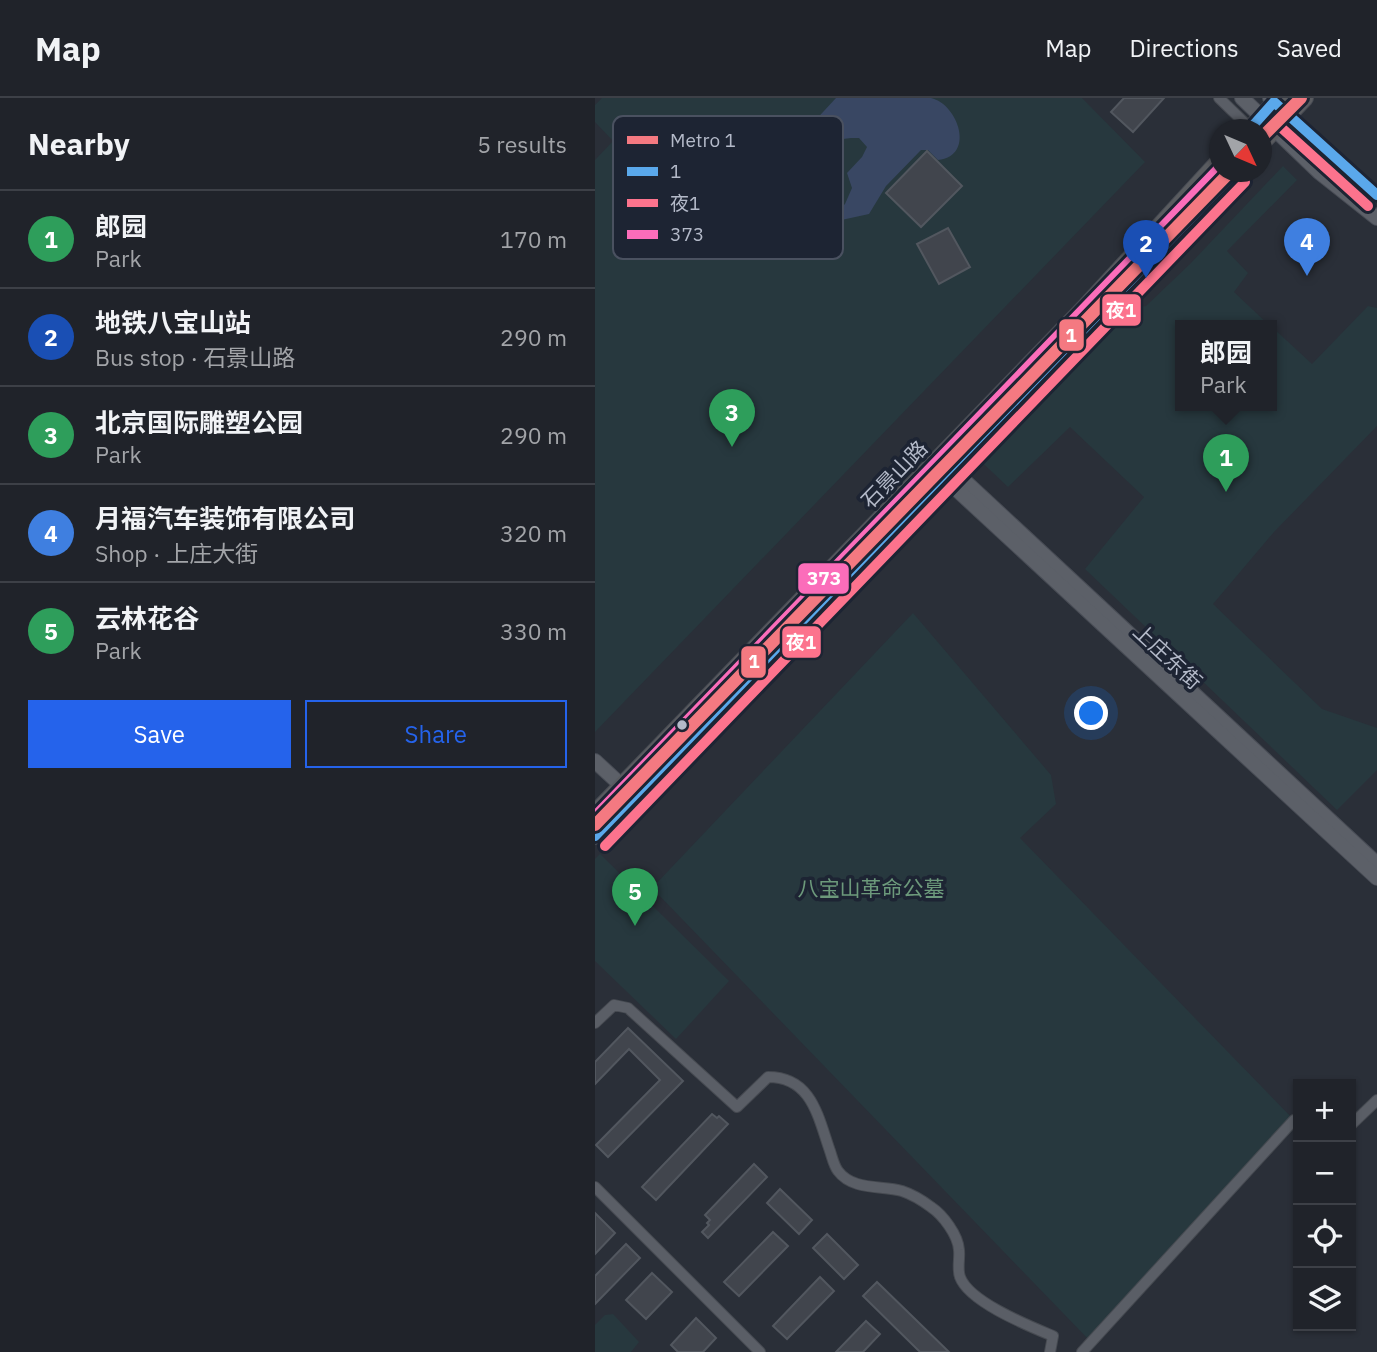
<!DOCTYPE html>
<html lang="en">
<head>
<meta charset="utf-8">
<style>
  body { margin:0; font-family:"IBM Plex Sans","Noto Sans SC",sans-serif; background:#282b32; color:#f1f3f6 }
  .controls { position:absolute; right:21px; bottom:21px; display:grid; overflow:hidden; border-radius:0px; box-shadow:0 2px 5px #0004 }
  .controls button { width:63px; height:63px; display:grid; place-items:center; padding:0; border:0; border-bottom:2px solid #3d4047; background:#20232a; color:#f1f3f6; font:35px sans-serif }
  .compass { position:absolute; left:614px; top:21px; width:63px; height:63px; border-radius:50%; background:#20232a; box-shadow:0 2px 5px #0004; rotate:134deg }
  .you { position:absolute; left:497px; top:616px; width:24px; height:24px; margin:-18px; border:5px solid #fff; border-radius:50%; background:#1a73e8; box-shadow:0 0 0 10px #1a73e833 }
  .badge { display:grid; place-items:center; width:46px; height:46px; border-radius:50%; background:#2563eb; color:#fff; font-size:23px; font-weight:700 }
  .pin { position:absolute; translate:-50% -58px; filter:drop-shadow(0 2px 4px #0008) }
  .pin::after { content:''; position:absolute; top:37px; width:24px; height:21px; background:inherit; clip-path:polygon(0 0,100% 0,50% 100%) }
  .popup { position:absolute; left:580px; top:222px; width:102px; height:91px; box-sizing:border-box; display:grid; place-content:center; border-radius:0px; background:#20232a; filter:drop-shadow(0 2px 5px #0005); font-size:23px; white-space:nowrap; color:#a2a4a8 }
  .popup b { font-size:26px; color:#f1f3f6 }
  .popup::after { content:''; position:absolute; left:50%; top:100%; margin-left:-14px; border:14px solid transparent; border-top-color:#20232a }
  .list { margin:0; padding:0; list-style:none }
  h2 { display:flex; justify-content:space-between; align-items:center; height:91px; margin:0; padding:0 28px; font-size:30px }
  h2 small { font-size:23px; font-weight:400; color:#a2a4a8 }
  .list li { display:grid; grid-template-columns:46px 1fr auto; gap:21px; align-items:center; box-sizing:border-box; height:98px; padding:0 28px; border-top:2px solid #3d4047 }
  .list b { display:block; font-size:26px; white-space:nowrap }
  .list p { margin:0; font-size:23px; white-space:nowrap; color:#a2a4a8 }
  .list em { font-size:23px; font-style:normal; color:#a2a4a8 }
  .actions { display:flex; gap:14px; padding:21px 28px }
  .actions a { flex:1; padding:16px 0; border:2px solid #2563eb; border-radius:0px; text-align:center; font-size:24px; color:#2563eb }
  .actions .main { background:#2563eb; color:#fff }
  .icon { flex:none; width:38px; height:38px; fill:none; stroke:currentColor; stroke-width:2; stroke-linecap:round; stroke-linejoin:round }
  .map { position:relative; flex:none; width:782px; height:1254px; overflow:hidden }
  header { display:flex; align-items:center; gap:42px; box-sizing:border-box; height:98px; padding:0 35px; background:#20232a; border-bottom:2px solid #3d4047 }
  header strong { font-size:33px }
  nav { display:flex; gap:38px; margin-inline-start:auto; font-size:24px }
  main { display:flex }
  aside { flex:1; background:#20232a }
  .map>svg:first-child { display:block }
</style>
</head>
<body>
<header>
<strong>Map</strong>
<nav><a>Map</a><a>Directions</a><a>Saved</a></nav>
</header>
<main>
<aside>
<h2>Nearby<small>5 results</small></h2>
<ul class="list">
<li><span class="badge" style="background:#2e9e5b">1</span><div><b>郎园</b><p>Park</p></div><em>170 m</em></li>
<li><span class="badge" style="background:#1a4fb4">2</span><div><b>地铁八宝山站</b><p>Bus stop · 石景山路</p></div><em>290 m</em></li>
<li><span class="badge" style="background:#2e9e5b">3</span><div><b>北京国际雕塑公园</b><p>Park</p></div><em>290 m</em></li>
<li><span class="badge" style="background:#3f7fe0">4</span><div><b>月福汽车装饰有限公司</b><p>Shop · 上庄大街</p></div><em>320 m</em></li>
<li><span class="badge" style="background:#2e9e5b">5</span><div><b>云林花谷</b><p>Park</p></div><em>330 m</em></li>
</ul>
<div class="actions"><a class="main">Save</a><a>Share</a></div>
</aside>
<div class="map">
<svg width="782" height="1254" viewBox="0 0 782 1254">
  <rect width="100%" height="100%" fill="#2a2f38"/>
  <g fill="#27383e">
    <polygon points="7,0 487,0 550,64 0,634 0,62 18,43 0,24 0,7"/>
    <polygon points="688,68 702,82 632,153 653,175 639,194 675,228 586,228 586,308 676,308 677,229 717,266 773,208 782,210 782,328 679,434 618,506 727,611 782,630 782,672 742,712 490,471 549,399 475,329 413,389 377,355 516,215 551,208 595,166"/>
    <polygon points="318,515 456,677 461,706 425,740 699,1022 496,1244 57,790"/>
    <polygon points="5,756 134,883 81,941 0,863 0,761"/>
    <polygon points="18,1216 44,1244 36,1254 0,1254 0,1227 10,1217"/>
  </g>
  <path fill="#394763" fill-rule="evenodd" d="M241,0c22,0 45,0 67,0 8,0 19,0 28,0 27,6 45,58 7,62l-10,-10h-7l-35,36 -17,28 -46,10 -20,-3 -8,-4 -13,-15 -9,-22 2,-18 9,-14 27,-23zM256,40h8l8,9 -5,10 -15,16 5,15 -7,16 -5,5 -25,6 -9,-3 -12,-12 -8,-23 3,-8 23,-24 6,-3z"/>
  <g fill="#41454d" stroke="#52575f" stroke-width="2">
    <polygon points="529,0 569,0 538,34 516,14"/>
    <polygon points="332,53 367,88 326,129 291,95"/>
    <polygon points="353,130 375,169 344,186 322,146"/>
    <polygon points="33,930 88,983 13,1059 1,1047 65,982 34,951 0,986 0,964"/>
    <polygon points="117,1016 122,1020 124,1018 133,1026 61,1102 47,1089"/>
    <polygon points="159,1066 172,1079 113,1140 107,1134 114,1127 112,1125 115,1122 110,1117"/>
    <polygon points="185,1091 217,1122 204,1136 172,1105"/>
    <polygon points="0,1115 20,1135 0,1156"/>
    <polygon points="178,1134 193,1148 144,1198 129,1184"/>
    <polygon points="232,1136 263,1167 249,1181 218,1150"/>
    <polygon points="31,1146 45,1160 0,1206 0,1178"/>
    <polygon points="57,1175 77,1194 51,1221 31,1202"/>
    <polygon points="225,1179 239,1193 192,1241 178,1228"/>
    <polygon points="282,1184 354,1254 325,1254 268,1198"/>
    <polygon points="101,1220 121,1240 108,1254 83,1254 76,1247"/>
    <polygon points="271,1223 285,1236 268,1254 241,1254"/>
  </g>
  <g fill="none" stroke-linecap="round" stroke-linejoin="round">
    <g stroke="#464a51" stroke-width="12">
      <g id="minor">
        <polyline points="624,0 655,30 680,32"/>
        <polyline points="694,0 694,18"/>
        <path d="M0,925l19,-18 14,3 109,99 31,-30c44,0 50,40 62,74 2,6 4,15 8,20 15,20 44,14 64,20 9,3 21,10 29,16 12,8 27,28 28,43 1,8 -2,19 1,27 9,25 69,49 93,59l-3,16"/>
        <polyline points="756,1027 782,1002"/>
        <polyline points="0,1089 165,1254"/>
        <polyline points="487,1254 699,1022 703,1026"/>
      </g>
    </g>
    <g stroke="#484c55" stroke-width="16">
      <g id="major">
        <polyline points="647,0 724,74 782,120"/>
        <polyline points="675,0 761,80 782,97"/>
        <polyline points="347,362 782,766"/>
        <polyline points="337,373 359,389 782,780"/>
        <polyline points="0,663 27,688"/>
      </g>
    </g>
    <g stroke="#474b53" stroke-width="18">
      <g id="highway">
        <polyline points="654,32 684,0"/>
        <polyline points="666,46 710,0"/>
        <polyline points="0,715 488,211 624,63"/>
        <polyline points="0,738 640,74"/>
      </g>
    </g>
    <use href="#minor" stroke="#5a5e66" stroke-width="10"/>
    <use href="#major" stroke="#5c6068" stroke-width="14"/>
    <use href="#highway" stroke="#5a5c60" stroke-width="16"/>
    <g stroke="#1d2433" stroke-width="16">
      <g id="bus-1">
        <polyline points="654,32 679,4 782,97"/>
        <polyline points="0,738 640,74"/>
      </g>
    </g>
    <g stroke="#1d2433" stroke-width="16">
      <g id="bus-2">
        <polyline points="666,39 680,24 773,108"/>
        <polyline points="10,748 650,84"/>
      </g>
    </g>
    <g stroke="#1d2433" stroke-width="16">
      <polyline id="bus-3" points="0,718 624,70"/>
    </g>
    <use href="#bus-1" stroke="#5aa8eb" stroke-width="10"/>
    <use href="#bus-2" stroke="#fc738d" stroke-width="10"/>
    <use href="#bus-3" stroke="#fb6dba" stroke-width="10"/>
    <g stroke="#1d2433" stroke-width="18">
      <g id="metro-1">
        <polyline points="666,40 706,0"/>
        <polyline points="0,727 635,74"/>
      </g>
    </g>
    <use href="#metro-1" stroke="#f47981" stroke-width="12"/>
  </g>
  <circle fill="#b4bac9" stroke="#1d2433" stroke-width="2.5" cx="87" cy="627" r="6"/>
  <g text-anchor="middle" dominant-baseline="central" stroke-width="7" stroke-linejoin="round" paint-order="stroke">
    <g font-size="21" fill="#b4bac9" stroke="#1d2433">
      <text transform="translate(299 376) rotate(-46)">石景山路</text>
      <text transform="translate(573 558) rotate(43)">上庄东街</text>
    </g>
    <g font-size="21" fill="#6c997b" stroke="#1d2433">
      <text x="276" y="790">八宝山革命公墓</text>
    </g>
  </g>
  <rect x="18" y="18" width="230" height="143" rx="10" fill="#1d2433" stroke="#4a5160" stroke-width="2"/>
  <rect x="32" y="38" width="31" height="8" fill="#f47981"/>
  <rect x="32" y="69" width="31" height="9" fill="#5aa8eb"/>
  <rect x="32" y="101" width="31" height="8" fill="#fc738d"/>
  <rect x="32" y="132" width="31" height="9" fill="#fb6dba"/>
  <g font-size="19" fill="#b4bac9">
    <text x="75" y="49">Metro 1</text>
    <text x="75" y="80">1</text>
    <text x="75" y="112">夜1</text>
    <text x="75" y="143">373</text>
  </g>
  <g stroke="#1d2433" stroke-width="2.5">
    <rect x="506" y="195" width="41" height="34" rx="7" fill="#fc738d"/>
    <rect x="463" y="220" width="27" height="34" rx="7" fill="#f47981"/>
    <rect x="202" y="464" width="53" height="33" rx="7" fill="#fb6dba"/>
    <rect x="186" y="527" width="41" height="34" rx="7" fill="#fc738d"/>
    <rect x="145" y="547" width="27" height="34" rx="7" fill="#f47981"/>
  </g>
  <g font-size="19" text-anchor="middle" font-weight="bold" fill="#fff">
    <text x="526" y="219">夜1</text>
    <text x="476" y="244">1</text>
    <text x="229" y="487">373</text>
    <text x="206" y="551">夜1</text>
    <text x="159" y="570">1</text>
  </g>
</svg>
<div class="controls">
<button>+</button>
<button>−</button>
<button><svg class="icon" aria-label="locate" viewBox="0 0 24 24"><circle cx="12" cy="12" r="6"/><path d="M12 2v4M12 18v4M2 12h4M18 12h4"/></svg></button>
<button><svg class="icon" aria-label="layers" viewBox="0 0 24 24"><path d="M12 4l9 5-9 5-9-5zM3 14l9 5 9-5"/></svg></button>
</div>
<svg class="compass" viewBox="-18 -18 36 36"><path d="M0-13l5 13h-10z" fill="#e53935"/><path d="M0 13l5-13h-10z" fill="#a2a4a8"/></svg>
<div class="you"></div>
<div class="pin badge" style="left:631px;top:394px;background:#2e9e5b">1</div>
<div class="popup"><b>郎园</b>Park</div>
<div class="pin badge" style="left:551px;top:180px;background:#1a4fb4">2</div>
<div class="pin badge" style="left:137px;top:349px;background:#2e9e5b">3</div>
<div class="pin badge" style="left:712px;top:178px;background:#3f7fe0">4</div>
<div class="pin badge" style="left:40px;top:828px;background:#2e9e5b">5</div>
</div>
</main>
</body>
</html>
